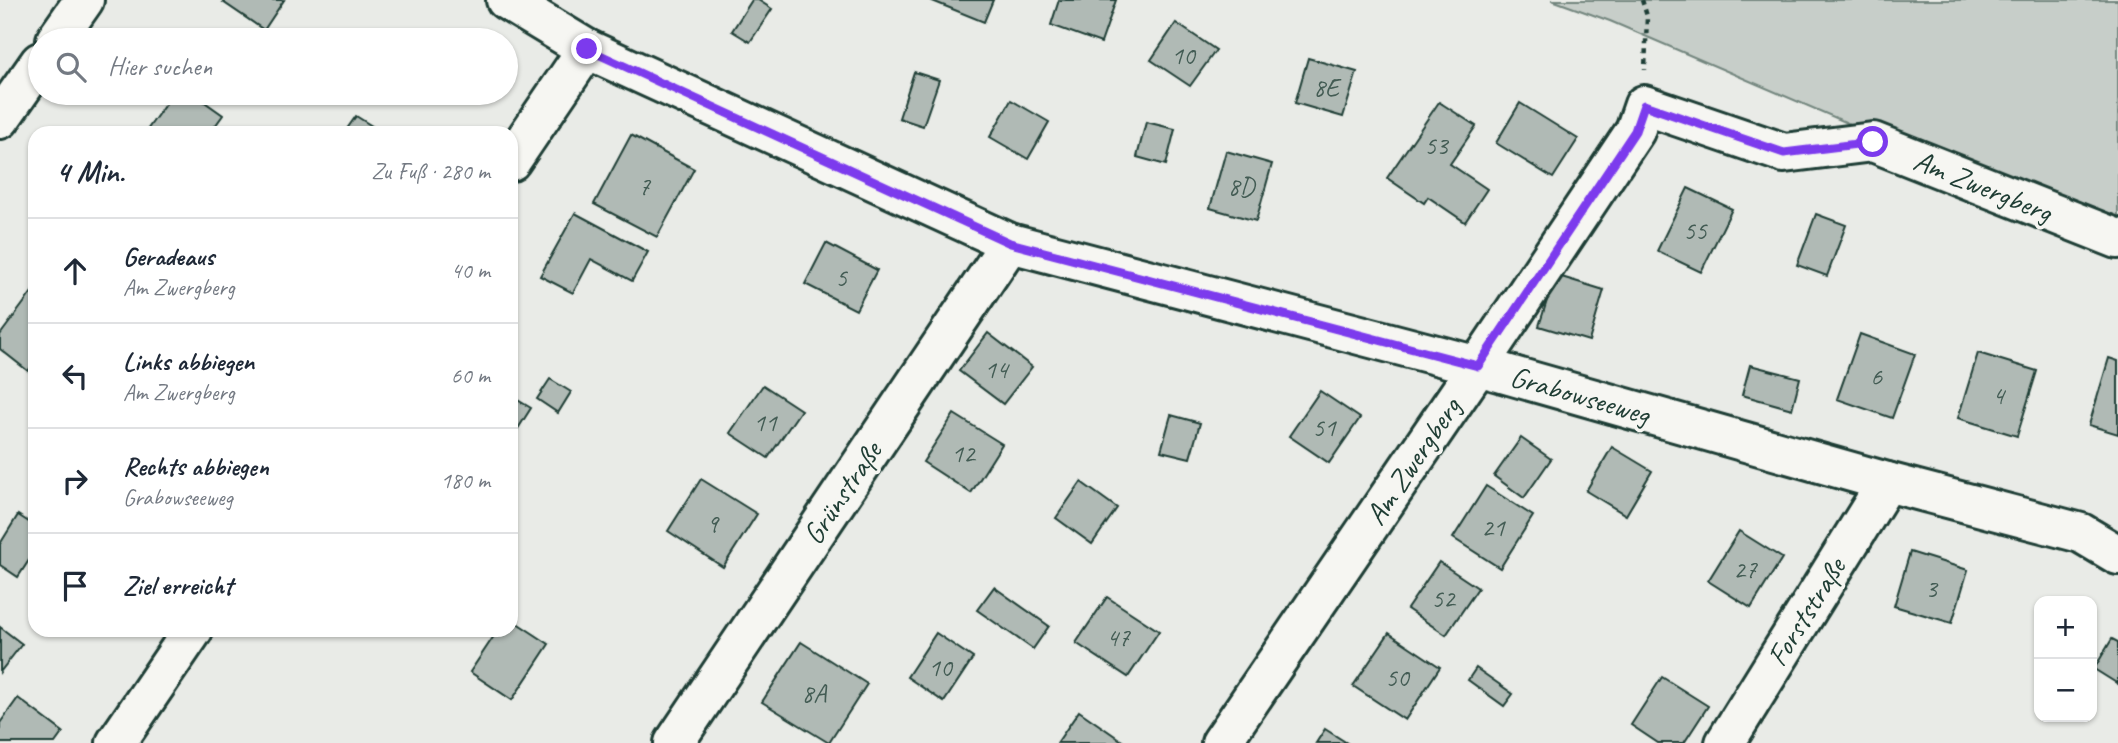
<!DOCTYPE html>
<html lang="de">
<head>
<meta charset="utf-8">
<style>
  body { margin:0; font-family:Caveat,sans-serif; background:#f2f2f3; color:#1f2937 }
  .controls { position:absolute; right:21px; bottom:21px; display:grid; overflow:hidden; border-radius:14px; box-shadow:0 2px 5px #0004 }
  .controls button { width:63px; height:63px; display:grid; place-items:center; padding:0; border:0; border-bottom:2px solid #e0e1e3; background:#fff; color:#1f2937; font:35px sans-serif }
  .stop { position:absolute; width:21px; height:21px; margin:-16px; border:5px solid #7c3aed; border-radius:50%; background:#fff }
  .stop.end { background:#7c3aed; border-color:#fff; box-shadow:0 2px 7px #0008 }
  .list { margin:0; padding:0; list-style:none }
  h2 { display:flex; justify-content:space-between; align-items:center; height:91px; margin:0; padding:0 28px; font-size:30px }
  h2 small { font-size:23px; font-weight:400; color:#747a83 }
  .list li { display:grid; grid-template-columns:46px 1fr auto; gap:21px; align-items:center; box-sizing:border-box; height:105px; padding:0 28px; border-top:2px solid #e0e1e3 }
  .list b { display:block; font-size:26px; white-space:nowrap }
  .list p { margin:0; font-size:23px; white-space:nowrap; color:#747a83 }
  .list em { font-size:23px; font-style:normal; color:#747a83 }
  .icon { flex:none; width:38px; height:38px; fill:none; stroke:currentColor; stroke-width:2; stroke-linecap:round; stroke-linejoin:round }
  .map { position:relative; flex:none; width:2118px; height:743px; overflow:hidden }
  .search { position:absolute; background:#fff; box-shadow:0 2px 5px #0004; left:28px; top:28px; width:490px; height:77px; display:flex; align-items:center; gap:18px; box-sizing:border-box; padding:0 24px; border-radius:38px; color:#747a83; font-size:26px }
  .panel { position:absolute; background:#fff; box-shadow:0 2px 5px #0004; left:28px; top:126px; width:490px; height:511px; border-radius:21px }
  .map>svg:first-child { display:block }
</style>
</head>
<body>
<div class="map">
<svg width="2118" height="743" viewBox="0 0 2118 743">
  <rect width="100%" height="100%" fill="#e9ebe7"/>
  <filter id="ink" filterUnits="userSpaceOnUse"><feTurbulence type="fractalNoise" baseFrequency=".0143" numOctaves="2"/><feDisplacementMap in="SourceGraphic" scale="14" xChannelSelector="R" yChannelSelector="G"/><feConvolveMatrix kernelMatrix="1 2 1 2 8 2 1 2 1" color-interpolation-filters="sRGB"/></filter>
  <g filter="url(#ink)">
    <polygon fill="#c7cec9" stroke="#73867e" stroke-width="2" points="1552,0 2118,0 2118,239 1610,21"/>
    <g fill="#b0bab5" stroke="#1f3d34" stroke-width="2">
      <polygon points="225,0 284,0 264,30 223,2"/>
      <polygon points="752,0 758,0 772,9 750,42 732,31"/>
      <polygon points="930,0 993,0 984,22"/>
      <polygon points="1059,0 1116,0 1101,43 1051,25"/>
      <polygon points="1176,23 1216,50 1190,86 1151,60"/>
      <polygon points="1308,58 1357,72 1343,117 1295,103"/>
      <polygon points="914,72 939,80 923,126 899,118"/>
      <polygon points="173,93 192,93 223,115 210,133 145,133"/>
      <polygon points="1011,100 1049,122 1028,159 990,137"/>
      <polygon points="1439,102 1476,126 1450,164 1487,189 1465,222 1428,197 1424,203 1387,178"/>
      <polygon points="1520,103 1578,139 1553,178 1496,143"/>
      <polygon points="356,116 383,133 344,133"/>
      <polygon points="1146,122 1175,129 1166,165 1137,157"/>
      <polygon points="631,135 694,169 657,237 594,204"/>
      <polygon points="1226,151 1272,164 1256,221 1210,208"/>
      <polygon points="1688,188 1732,209 1701,272 1657,251"/>
      <polygon points="575,213 648,252 632,281 591,259 573,293 540,276"/>
      <polygon points="1816,214 1846,225 1827,276 1797,265"/>
      <polygon points="826,243 877,270 856,310 805,284"/>
      <polygon points="1555,275 1604,290 1589,341 1539,326"/>
      <polygon points="35,288 35,362 28,371 0,349 0,335"/>
      <polygon points="988,333 1032,367 1003,404 959,371"/>
      <polygon points="1860,334 1915,354 1892,418 1837,399"/>
      <polygon points="1978,353 2037,371 2017,436 1958,418"/>
      <polygon points="2109,358 2118,361 2118,434 2089,425"/>
      <polygon points="1750,365 1800,378 1792,409 1742,395"/>
      <polygon points="550,379 571,392 558,413 537,399"/>
      <polygon points="763,385 801,410 768,458 730,433"/>
      <polygon points="1320,391 1360,418 1329,463 1289,436"/>
      <polygon points="511,396 531,408 514,435 511,432"/>
      <polygon points="954,414 1002,444 971,493 923,462"/>
      <polygon points="1171,415 1200,423 1190,458 1161,451"/>
      <polygon points="1521,438 1551,459 1524,498 1494,476"/>
      <polygon points="1612,447 1652,471 1626,515 1586,491"/>
      <polygon points="701,479 757,514 723,567 668,531"/>
      <polygon points="1081,482 1117,508 1092,544 1056,518"/>
      <polygon points="1486,486 1533,516 1500,568 1453,538"/>
      <polygon points="18,515 35,526 35,551 18,577 0,565 0,544"/>
      <polygon points="1739,531 1782,558 1751,608 1708,581"/>
      <polygon points="1910,552 1968,570 1952,623 1894,606"/>
      <polygon points="1439,562 1478,588 1446,635 1407,609"/>
      <polygon points="994,587 1049,626 1033,649 977,610"/>
      <polygon points="1107,597 1159,631 1128,677 1076,643"/>
      <polygon points="511,619 549,644 512,700 470,672 498,630 511,630"/>
      <polygon points="0,627 22,644 0,672"/>
      <polygon points="936,633 973,658 944,702 907,677"/>
      <polygon points="1389,633 1440,667 1405,720 1353,686"/>
      <polygon points="2112,639 2118,642 2118,684 2094,669"/>
      <polygon points="801,642 867,684 829,743 762,702"/>
      <polygon points="1476,668 1513,694 1504,706 1468,680"/>
      <polygon points="1662,677 1708,706 1684,743 1658,743 1631,725"/>
      <polygon points="18,698 63,732 55,743 0,743 0,723"/>
      <polygon points="1079,711 1125,743 1057,743"/>
      <polygon points="1325,729 1347,743 1316,743"/>
    </g>
    <g fill="none" stroke-linecap="round" stroke-linejoin="round">
      <g stroke="#1f3d34" stroke-width="44">
        <g id="minor">
          <polyline points="506,0 587,49 1010,243 1478,366 1887,482 2081,533 2118,555"/>
          <polyline points="56,40 84,0"/>
          <polyline points="0,119 40,62"/>
          <polyline points="511,161 587,49"/>
          <polyline points="116,743 193,630"/>
          <polyline points="674,743 1010,243"/>
          <polyline points="1221,743 1478,366 1635,131 1644,105 1784,153 1873,142 2118,239"/>
          <polyline points="1725,743 1887,482"/>
        </g>
      </g>
      <polyline stroke="#1f3d34" stroke-width="4.5" stroke-dasharray="5 5" stroke-linecap="butt" points="1642,0 1647,16 1645,70"/>
      <use href="#minor" stroke="#f6f6f2" stroke-width="38"/>
    </g>
  </g>
  <g fill="none" stroke-linecap="round" stroke-linejoin="round" filter="url(#ink)">
    <polyline stroke="#7c3aed" stroke-width="9" points="587,49 1010,243 1478,366 1635,131 1644,105 1784,153 1873,142"/>
  </g>
  <g text-anchor="middle" dominant-baseline="central" stroke-width="7" stroke-linejoin="round" paint-order="stroke">
    <g font-size="26" fill="#435c54">
      <text x="1183" y="55">10</text>
      <text x="1326" y="87">8E</text>
      <text x="1436" y="145">53</text>
      <text x="644" y="186">7</text>
      <text x="1241" y="186">8D</text>
      <text x="1695" y="230">55</text>
      <text x="841" y="277">5</text>
      <text x="996" y="369">14</text>
      <text x="1876" y="376">6</text>
      <text x="1998" y="395">4</text>
      <text x="765" y="422">11</text>
      <text x="1324" y="427">51</text>
      <text x="963" y="453">12</text>
      <text x="712" y="523">9</text>
      <text x="1493" y="527">21</text>
      <text x="1745" y="569">27</text>
      <text x="1931" y="588">3</text>
      <text x="1443" y="598">52</text>
      <text x="1118" y="637">47</text>
      <text x="940" y="667">10</text>
      <text x="1397" y="677">50</text>
      <text x="814" y="693">8A</text>
    </g>
    <g font-size="30" fill="#1f3d34" stroke="#f6f6f2">
      <text transform="translate(1983 186) rotate(22)">Am Zwergberg</text>
      <text transform="translate(1580 395) rotate(16)">Grabowseeweg</text>
      <text transform="translate(1413 461) rotate(-56)">Am Zwergberg</text>
      <text transform="translate(842 493) rotate(-56)">Grünstraße</text>
      <text transform="translate(1806 612) rotate(-58)">Forststraße</text>
    </g>
  </g>
</svg>
<div class="controls">
<button>+</button>
<button>−</button>
</div>
<div class="stop" style="left:1873px;top:142px"></div>
<div class="stop end" style="left:587px;top:49px"></div>
<div class="search"><svg class="icon" aria-label="search" viewBox="0 0 24 24"><circle cx="10" cy="10" r="6"/><path d="M15 15l6 6"/></svg>Hier suchen</div>
<section class="panel">
<h2>4 Min.<small>Zu Fuß · 280 m</small></h2>
<ul class="list">
<li><svg class="icon" aria-label="ahead" viewBox="0 0 24 24"><path d="M12 20V5M6 11l6-6 6 6"/></svg><div><b>Geradeaus</b><p>Am Zwergberg</p></div><em>40 m</em></li>
<li><svg class="icon" aria-label="left" viewBox="0 0 24 24"><path d="M17 20v-9H6M10 6l-5 5 5 5"/></svg><div><b>Links abbiegen</b><p>Am Zwergberg</p></div><em>60 m</em></li>
<li><svg class="icon" aria-label="right" viewBox="0 0 24 24"><path d="M7 20v-9h11M14 6l5 5-5 5"/></svg><div><b>Rechts abbiegen</b><p>Grabowseeweg</p></div><em>180 m</em></li>
<li><svg class="icon" aria-label="arrive" viewBox="0 0 24 24"><path d="M6 21V4h12l-3 4 3 4H6"/></svg><div><b>Ziel erreicht</b></div></li>
</ul>
</section>
</div>
</body>
</html>
